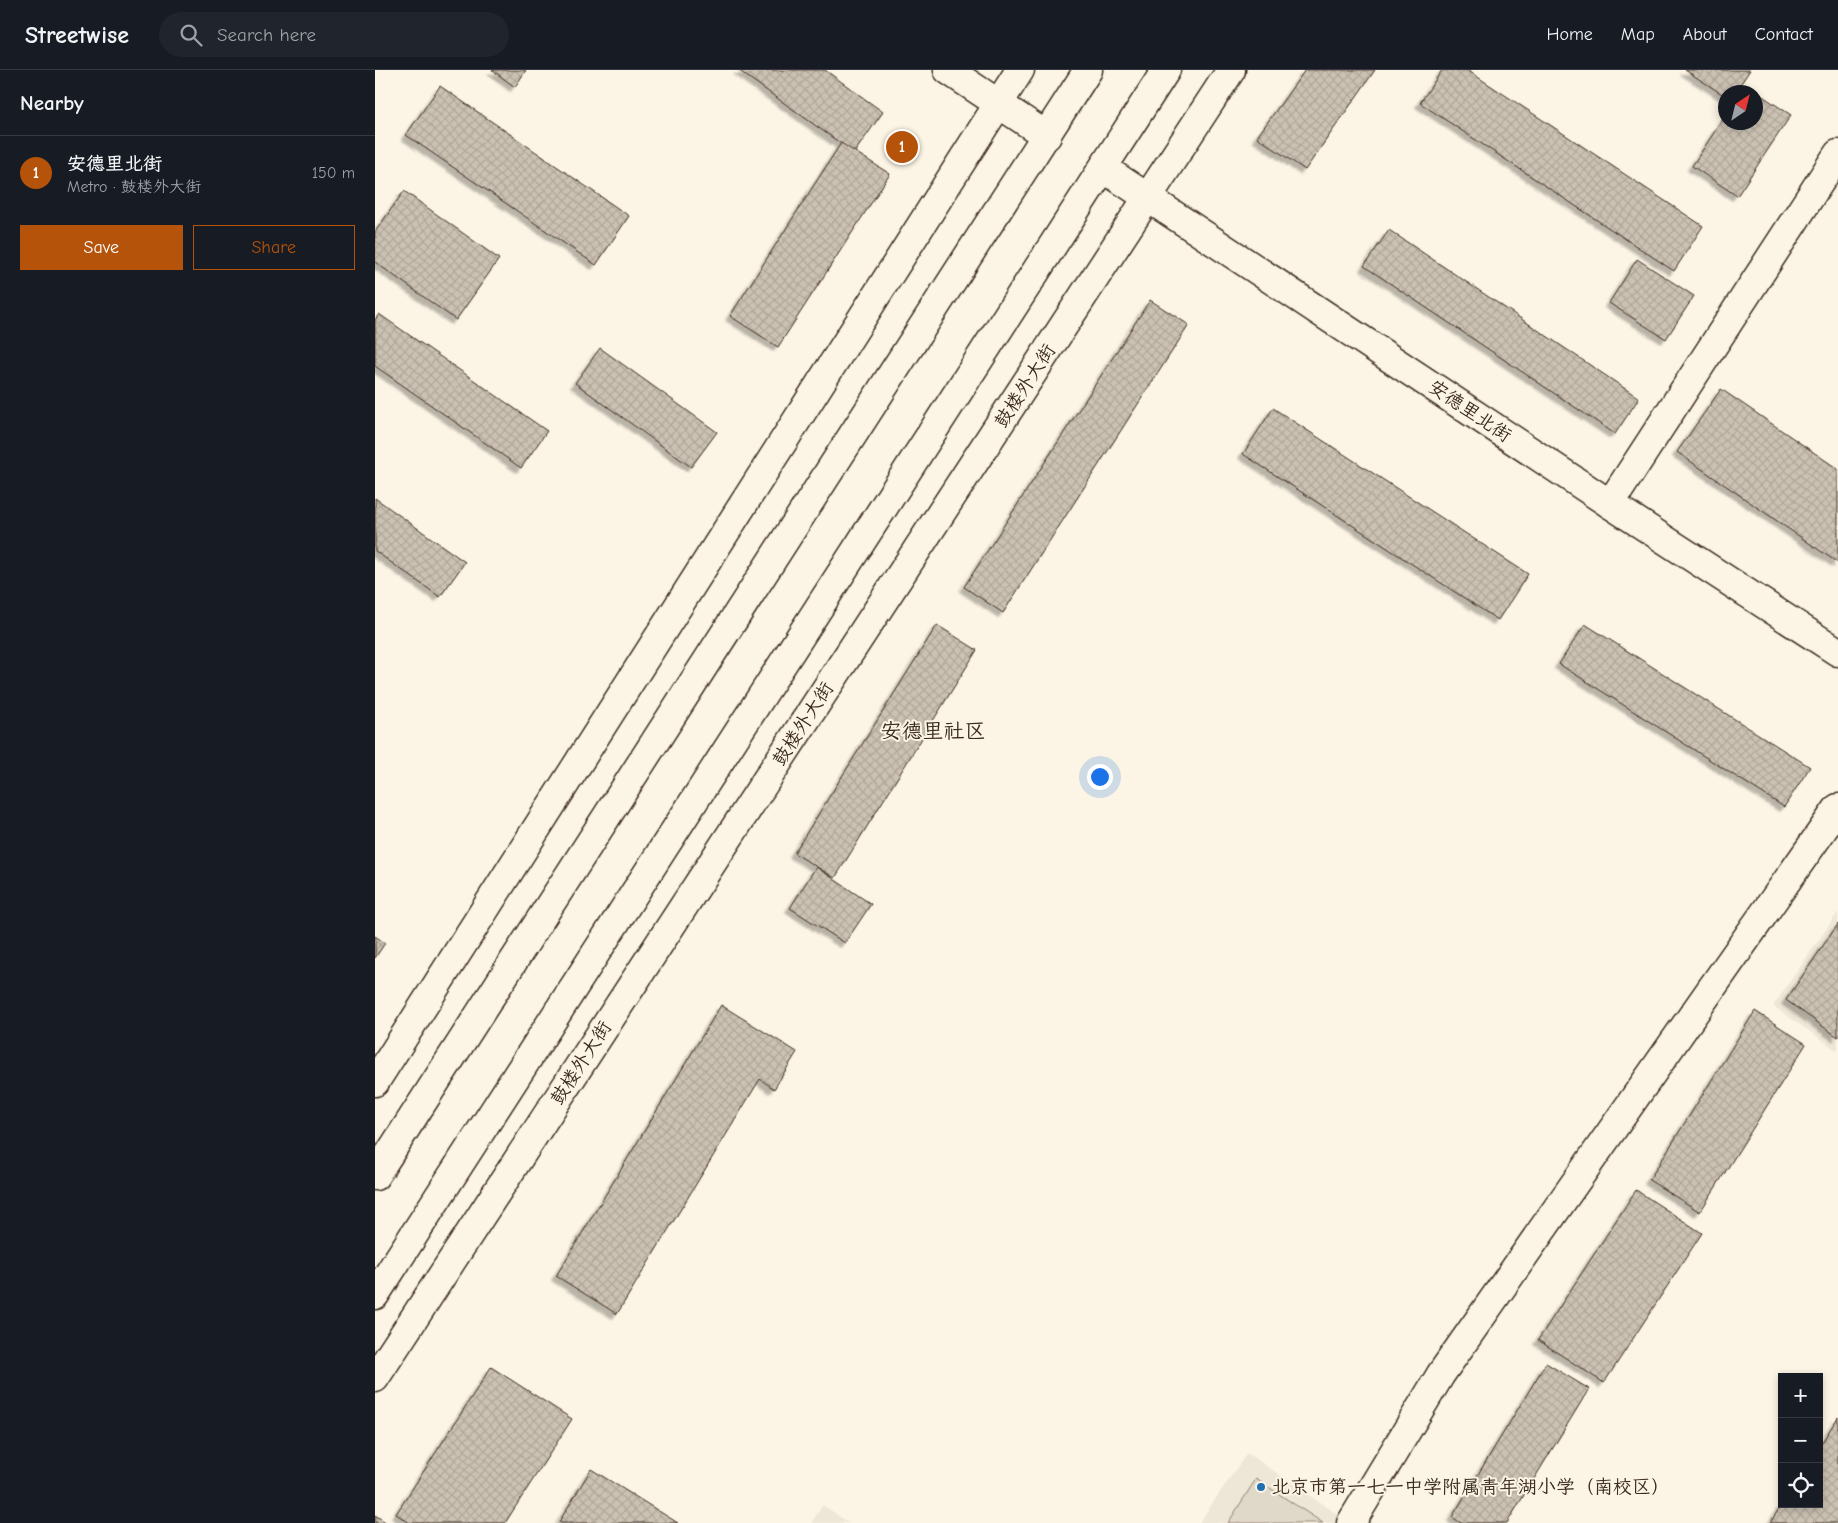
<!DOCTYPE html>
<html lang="en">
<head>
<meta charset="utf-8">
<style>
  body { margin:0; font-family:"Comic Neue","LXGW WenKai TC",sans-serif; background:#20242c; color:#f1f3f6 }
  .controls { position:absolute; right:15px; bottom:15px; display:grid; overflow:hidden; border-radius:0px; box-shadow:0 2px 8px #0003 }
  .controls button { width:45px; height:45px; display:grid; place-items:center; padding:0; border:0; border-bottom:1px solid #363941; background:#171b24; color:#f1f3f6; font:25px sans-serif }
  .compass { position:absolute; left:1343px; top:15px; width:45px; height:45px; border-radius:50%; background:#171b24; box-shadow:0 2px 8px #0003; rotate:35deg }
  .you { position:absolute; left:724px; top:706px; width:18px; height:18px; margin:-12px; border:4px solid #fff; border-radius:50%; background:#1a73e8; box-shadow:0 0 0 8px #1a73e833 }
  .badge { display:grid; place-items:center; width:32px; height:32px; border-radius:50%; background:#b45309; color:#fff; font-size:16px; font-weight:700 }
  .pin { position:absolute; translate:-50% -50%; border:2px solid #fff; box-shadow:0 1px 5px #0006 }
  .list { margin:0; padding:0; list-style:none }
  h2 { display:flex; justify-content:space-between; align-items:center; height:65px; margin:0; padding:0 20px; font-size:21px }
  h2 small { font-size:16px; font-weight:400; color:#9ea1a6 }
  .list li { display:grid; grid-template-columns:32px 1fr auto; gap:15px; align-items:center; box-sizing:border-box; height:75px; padding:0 20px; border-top:1px solid #363941 }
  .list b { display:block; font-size:19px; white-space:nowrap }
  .list p { margin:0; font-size:16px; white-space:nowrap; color:#9ea1a6 }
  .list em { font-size:16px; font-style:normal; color:#9ea1a6 }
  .actions { display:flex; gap:10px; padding:15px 20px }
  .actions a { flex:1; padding:11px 0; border:1px solid #b45309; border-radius:0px; text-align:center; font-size:18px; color:#b45309 }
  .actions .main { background:#b45309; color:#fff }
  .icon { flex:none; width:28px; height:28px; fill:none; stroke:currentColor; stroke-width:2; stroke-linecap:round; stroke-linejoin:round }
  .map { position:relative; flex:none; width:1463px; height:1453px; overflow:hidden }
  header { display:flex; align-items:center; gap:30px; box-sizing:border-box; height:70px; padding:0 25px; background:#171b24; border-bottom:1px solid #363941 }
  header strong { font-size:24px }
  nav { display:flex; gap:28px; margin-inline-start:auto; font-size:18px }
  .search { width:350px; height:45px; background:#20242c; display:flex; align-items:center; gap:12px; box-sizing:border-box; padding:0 18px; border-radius:28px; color:#9ea1a6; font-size:19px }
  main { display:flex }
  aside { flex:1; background:#171b24 }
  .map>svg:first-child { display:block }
</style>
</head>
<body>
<header>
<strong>Streetwise</strong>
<div class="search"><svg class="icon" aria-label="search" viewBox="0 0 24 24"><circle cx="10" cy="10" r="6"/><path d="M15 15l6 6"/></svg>Search here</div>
<nav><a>Home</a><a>Map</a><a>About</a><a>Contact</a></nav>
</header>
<main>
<aside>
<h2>Nearby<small></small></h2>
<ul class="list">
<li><span class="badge">1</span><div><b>安德里北街</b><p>Metro · 鼓楼外大街</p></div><em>150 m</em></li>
</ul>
<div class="actions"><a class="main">Save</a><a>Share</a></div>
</aside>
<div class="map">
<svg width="1463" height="1453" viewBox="0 0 1463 1453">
  <defs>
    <pattern id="building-cross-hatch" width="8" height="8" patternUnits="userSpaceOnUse" patternTransform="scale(1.25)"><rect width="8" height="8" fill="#ccc2b3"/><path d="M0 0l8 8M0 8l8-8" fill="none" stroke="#b0a79a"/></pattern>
    <filter id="shadow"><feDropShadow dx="-4.5" dy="4.5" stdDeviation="1" flood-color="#0004"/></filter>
  </defs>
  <rect width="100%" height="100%" fill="#fcf5e5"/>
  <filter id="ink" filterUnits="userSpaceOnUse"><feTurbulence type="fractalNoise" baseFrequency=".02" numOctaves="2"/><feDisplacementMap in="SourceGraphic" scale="10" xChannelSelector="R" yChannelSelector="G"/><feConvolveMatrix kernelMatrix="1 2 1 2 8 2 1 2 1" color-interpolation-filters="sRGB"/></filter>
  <g filter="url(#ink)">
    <g fill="#eee6d6">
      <polygon points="1463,842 1463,981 1398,936"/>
      <polygon points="872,1383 974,1452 973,1453 824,1453"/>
      <polygon points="448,1435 474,1453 436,1453"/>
    </g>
    <polygon fill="#e0d8c8" stroke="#8e8173" points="881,1409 948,1453 853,1453"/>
    <g fill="url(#building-cross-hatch)" stroke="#3b2a1e" filter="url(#shadow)">
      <polygon points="117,0 151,0 140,17"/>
      <polygon points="363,0 450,0 508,42 479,83"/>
      <polygon points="930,0 1000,0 930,100 882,67"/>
      <polygon points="1067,0 1092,0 1328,156 1299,201 1045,33"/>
      <polygon points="1310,0 1375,0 1360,22 1350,22 1350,26"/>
      <polygon points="1371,15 1416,45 1362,126 1317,96 1350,46 1350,52 1380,52 1380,22 1366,22"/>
      <polygon points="65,16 254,146 221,195 31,65"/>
      <polygon points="466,73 515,104 403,277 355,246"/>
      <polygon points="29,121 124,189 81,250 0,192 0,162"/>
      <polygon points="1014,160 1264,328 1240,364 989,196"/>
      <polygon points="1262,189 1319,226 1291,269 1234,233"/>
      <polygon points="775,230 814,255 628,543 589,517"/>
      <polygon points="4,244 172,361 146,398 0,296 0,250"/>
      <polygon points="225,278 342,362 316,397 200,313"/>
      <polygon points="1346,319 1463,399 1463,493 1302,382"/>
      <polygon points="898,338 1153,504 1123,550 868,384"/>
      <polygon points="0,428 90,492 65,527 0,481"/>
      <polygon points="1210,554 1435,697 1409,737 1184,594"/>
      <polygon points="562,555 602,580 460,808 419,783"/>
      <polygon points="441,797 496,834 470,873 415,838"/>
      <polygon points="1463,854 1463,967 1411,930"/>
      <polygon points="0,866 10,873 0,888"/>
      <polygon points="346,935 422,982 399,1019 385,1009 242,1244 181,1206"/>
      <polygon points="1380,941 1431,974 1325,1142 1274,1110"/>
      <polygon points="1261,1120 1327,1163 1229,1313 1163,1270"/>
      <polygon points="1171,1293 1214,1319 1132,1453 1086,1453 1077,1447"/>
      <polygon points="116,1297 197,1349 130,1453 35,1453 21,1444"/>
      <polygon points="1463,1347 1463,1453 1395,1453 1407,1434 1444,1434 1444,1377"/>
      <polygon points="216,1399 303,1453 186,1453 184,1452"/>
      <polygon points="0,1445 12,1453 0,1453"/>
    </g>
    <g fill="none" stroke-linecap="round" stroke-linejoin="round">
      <g stroke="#3b2a1e" stroke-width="31">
        <g id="minor">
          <polyline points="573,0 672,66"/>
          <polyline points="728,98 1235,434 1463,582"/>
          <polyline points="1235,434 1463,84"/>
          <polyline points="976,1453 1066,1304 1463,738"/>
        </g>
      </g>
      <g stroke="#3b2a1e" stroke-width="31">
        <g id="tertiary">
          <polyline points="0,1012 645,0"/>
          <polyline points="0,1308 856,0"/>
        </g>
      </g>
      <g stroke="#3b2a1e" stroke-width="31">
        <g id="secondary">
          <polyline points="0,1106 713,0"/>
          <polyline points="0,1225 791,0"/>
        </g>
      </g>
      <use href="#minor" stroke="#fcf5e5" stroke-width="28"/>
      <use href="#tertiary" stroke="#fcf5e5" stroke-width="28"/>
      <use href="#secondary" stroke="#fcf5e5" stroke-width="28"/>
    </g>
  </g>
  <circle fill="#1f6fb2" stroke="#fcf5e5" stroke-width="2" cx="886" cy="1417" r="5"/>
  <g text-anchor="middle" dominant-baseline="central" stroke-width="4" stroke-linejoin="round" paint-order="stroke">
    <g font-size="19" fill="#3b2a1e" stroke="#fcf5e5">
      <text transform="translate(650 316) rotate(-57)">鼓楼外大街</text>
      <text transform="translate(1095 341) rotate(34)">安德里北街</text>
      <text transform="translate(428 654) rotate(-57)">鼓楼外大街</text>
      <text transform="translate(206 993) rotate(-57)">鼓楼外大街</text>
    </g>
    <g font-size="19" fill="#3b2a1e" stroke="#fcf5e5" text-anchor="start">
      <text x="896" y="1417">北京市第一七一中学附属青年湖小学（南校区）</text>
    </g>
    <g font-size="21" fill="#3b2a1e" stroke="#fcf5e5">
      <text x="558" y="661">安德里社区</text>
    </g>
  </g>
</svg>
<div class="controls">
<button>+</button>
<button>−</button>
<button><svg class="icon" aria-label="locate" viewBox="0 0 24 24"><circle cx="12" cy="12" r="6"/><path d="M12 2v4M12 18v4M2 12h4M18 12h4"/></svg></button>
</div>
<svg class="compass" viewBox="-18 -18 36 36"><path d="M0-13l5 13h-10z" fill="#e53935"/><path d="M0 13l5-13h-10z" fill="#9ea1a6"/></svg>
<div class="you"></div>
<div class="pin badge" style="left:527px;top:77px">1</div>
</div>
</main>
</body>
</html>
